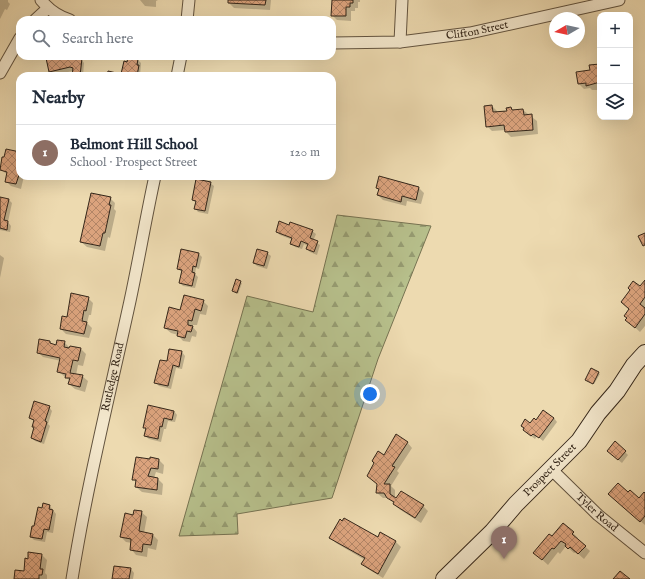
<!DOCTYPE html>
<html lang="en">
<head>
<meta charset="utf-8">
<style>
  body { margin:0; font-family:"IM FELL English",serif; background:#f2f2f3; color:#1f2937 }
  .controls { position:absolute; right:12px; top:12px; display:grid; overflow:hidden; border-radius:8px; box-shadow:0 4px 16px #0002 }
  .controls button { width:36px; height:36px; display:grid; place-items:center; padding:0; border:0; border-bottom:1px solid #e0e1e3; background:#fff; color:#1f2937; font:20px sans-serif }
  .compass { position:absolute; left:549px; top:12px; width:36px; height:36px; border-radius:50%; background:#fff; box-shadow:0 4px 16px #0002; rotate:261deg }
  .you { position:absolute; left:370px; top:394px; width:14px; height:14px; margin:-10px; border:3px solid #fff; border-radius:50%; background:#1a73e8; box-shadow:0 0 0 6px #1a73e833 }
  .badge { display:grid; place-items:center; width:26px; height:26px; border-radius:50%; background:#d93025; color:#fff; font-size:13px; font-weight:700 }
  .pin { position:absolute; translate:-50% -33px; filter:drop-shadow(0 1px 2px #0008) }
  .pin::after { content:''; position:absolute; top:21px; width:14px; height:12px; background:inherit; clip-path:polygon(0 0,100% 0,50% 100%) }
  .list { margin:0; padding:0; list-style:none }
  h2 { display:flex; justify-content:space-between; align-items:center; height:52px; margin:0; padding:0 16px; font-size:17px }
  h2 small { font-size:13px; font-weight:400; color:#747a83 }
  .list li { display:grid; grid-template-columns:26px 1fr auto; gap:12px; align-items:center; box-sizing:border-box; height:56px; padding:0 16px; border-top:1px solid #e0e1e3 }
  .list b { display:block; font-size:15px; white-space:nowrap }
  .list p { margin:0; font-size:13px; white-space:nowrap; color:#747a83 }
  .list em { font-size:13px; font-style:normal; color:#747a83 }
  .icon { flex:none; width:22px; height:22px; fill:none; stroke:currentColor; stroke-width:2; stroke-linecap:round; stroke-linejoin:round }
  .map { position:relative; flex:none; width:645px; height:579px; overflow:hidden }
  .search { position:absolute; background:#fff; box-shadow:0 4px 16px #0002; left:16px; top:16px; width:320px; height:44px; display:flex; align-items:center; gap:10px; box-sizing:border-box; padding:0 14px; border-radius:12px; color:#747a83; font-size:15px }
  .panel { position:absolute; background:#fff; box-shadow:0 4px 16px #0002; left:16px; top:72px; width:320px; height:108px; border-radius:12px }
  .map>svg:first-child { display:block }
</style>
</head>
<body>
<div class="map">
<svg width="645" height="579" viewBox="0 0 645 579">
  <defs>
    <pattern id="forest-firs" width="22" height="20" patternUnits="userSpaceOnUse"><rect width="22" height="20" fill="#b7c08c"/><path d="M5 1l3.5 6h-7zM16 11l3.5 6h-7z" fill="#969c72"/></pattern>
    <pattern id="building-cross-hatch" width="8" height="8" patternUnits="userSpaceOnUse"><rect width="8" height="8" fill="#dba37d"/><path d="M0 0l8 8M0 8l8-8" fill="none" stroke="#b28566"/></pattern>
  </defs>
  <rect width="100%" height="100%" fill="#eddab0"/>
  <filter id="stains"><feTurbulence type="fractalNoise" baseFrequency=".005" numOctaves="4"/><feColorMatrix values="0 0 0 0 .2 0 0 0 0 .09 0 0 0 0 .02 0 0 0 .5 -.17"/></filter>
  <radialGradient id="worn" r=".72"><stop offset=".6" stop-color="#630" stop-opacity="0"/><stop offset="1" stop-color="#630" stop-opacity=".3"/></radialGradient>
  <polygon fill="url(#forest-firs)" stroke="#767352" points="337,215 431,226 378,359 332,498 237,514 238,534 179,536 247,296 313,312"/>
  <g fill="#0003">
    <polygon points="0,0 8,0 8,2 10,4 7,10 5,9 0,19"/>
    <polygon points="140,0 158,0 156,1 156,7 145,6"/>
    <polygon points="229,0 271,0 270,10 234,8 229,3"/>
    <polygon points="333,0 360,0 360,2 358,2 358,8 355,8 355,11 351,11 351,21 337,20 332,15"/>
    <polygon points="58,56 69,56 81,59 84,63 83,76 73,76 73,71 53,75 50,72 47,59"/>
    <polygon points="129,58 138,60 141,63 140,76 108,76 122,75"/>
    <polygon points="600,65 600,87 598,88 598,90 592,90 590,88 584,89 579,84 591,70"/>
    <polygon points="225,74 236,76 225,76"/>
    <polygon points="492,106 497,111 497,113 508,112 511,108 514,111 523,110 537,121 538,134 511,137 506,132 506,130 492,131 487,126"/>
    <polygon points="20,153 20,176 41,176 40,180 24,176 21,189 11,186 6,181 8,175 0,169"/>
    <polygon points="380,177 419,188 424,193 421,204 407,201 406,206 383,200 378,195 379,191 377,188"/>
    <polygon points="210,183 214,186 208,214 198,212 195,208 196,203 193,200"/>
    <polygon points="0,198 9,200 12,203 8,222 11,226 10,232 0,230"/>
    <polygon points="110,198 115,203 114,209 116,211 110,238 108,237 105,251 87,247 81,242"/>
    <polygon points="312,231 316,234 313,241 320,245 317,255 310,252 307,249 308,246 304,244 302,249 295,247 292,244 293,240 280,235 277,232"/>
    <polygon points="267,253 271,256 267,269 257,266 254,263"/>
    <polygon points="199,254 202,257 199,269 196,268 195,274 198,277 195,288 183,286 180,283 182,272 178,269"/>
    <polygon points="0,255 4,258 0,278"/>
    <polygon points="236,281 242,283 238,294 233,291"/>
    <polygon points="645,281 645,326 640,332 627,320 630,310 622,302 640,288"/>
    <polygon points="88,298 93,303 91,315 89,315 87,323 92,328 89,338 66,334 61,329 67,318"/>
    <polygon points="203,301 208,306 206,315 200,314 197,325 193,325 193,327 197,332 196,337 192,336 190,342 183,341 178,335 171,333 165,328 181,311"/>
    <polygon points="50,342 53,345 57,346 64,342 70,348 81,349 86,354 83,366 78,365 76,375 82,376 88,381 85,392 75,389 69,384 70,381 59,372 61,361 43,357 38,352"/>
    <polygon points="182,352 185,356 182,369 176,368 171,389 159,386 156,383 167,362"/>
    <polygon points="598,373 600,374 594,384 588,381"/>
    <polygon points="49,407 52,411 48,424 50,426 44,444 35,441 32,438 35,428 33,426 35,422 30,418"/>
    <polygon points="174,411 177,415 175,422 168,421 166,429 164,429 161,442 149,439 145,436 147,430 144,427"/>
    <polygon points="554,418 557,422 543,441 537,436 535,439 527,433 525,429 536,421"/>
    <polygon points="407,442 412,448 397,471 399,473 391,486 395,490 395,499 396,500 423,506 428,511 421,523 399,509 389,498 383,498 377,493 378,485 368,476 384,456"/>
    <polygon points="625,452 628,455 622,463 611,454"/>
    <polygon points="151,458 159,460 164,465 163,474 156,472 154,478 158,479 163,484 162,495 142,492 136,487 137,483 133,479"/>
    <polygon points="628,494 639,499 645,494 645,525 615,499"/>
    <polygon points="50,506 56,514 53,533 47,532 45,542 34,540 31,537 42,509"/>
    <polygon points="141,512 147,517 144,533 153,535 158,540 156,550 148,548 147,557 136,555 131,549 132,543 126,542 121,537 134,516"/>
    <polygon points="563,525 573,533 578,538 577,539 590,551 584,559 576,552 574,553 566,546 560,554 558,552 548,565 535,553 552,538"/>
    <polygon points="331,538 378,538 396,542 401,547 383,578 368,569 363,564 365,560 336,543"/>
    <polygon points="42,555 47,560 45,573 47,575 47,579 15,579 25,573"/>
    <polygon points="131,569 134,573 133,579 113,579"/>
  </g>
  <g fill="url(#building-cross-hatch)" stroke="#342619">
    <polygon points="228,0 266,0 265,5 228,3"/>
    <polygon points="332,0 353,0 353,3 350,3 350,7 346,7 346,16 331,16"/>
    <polygon points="54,56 68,56 82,58 80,76 72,76 73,68 70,67 49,72 46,58"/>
    <polygon points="128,57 138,59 137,65 139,65 137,76 107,76 108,71 121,74 124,61 127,62"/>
    <polygon points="600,64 600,82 586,86 586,83 578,84 576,72 590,70 589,65"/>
    <polygon points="492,105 493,112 507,111 506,108 511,107 512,110 523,109 524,115 532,114 533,130 505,132 504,125 486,127 484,106"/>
    <polygon points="6,149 20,152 20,172 16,184 5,182 7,172 0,170 2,157 4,157"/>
    <polygon points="379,176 419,187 416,200 402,196 401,202 377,195 379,189 376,188"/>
    <polygon points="196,179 211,182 205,211 194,209 196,201 192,200"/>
    <polygon points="91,193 111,197 109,205 111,205 105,233 103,233 100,246 80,242"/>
    <polygon points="0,197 9,199 4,220 8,221 7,230 0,228"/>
    <polygon points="279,221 289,225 290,222 313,230 310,238 318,241 314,252 306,249 308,244 301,241 299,247 290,244 292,238 276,232"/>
    <polygon points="645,233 645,245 643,246 638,236"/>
    <polygon points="181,249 199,253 196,267 193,266 192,272 195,273 192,286 179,283 182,270 177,269"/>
    <polygon points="257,249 268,252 264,266 253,263"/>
    <polygon points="236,279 241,281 237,293 232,291"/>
    <polygon points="645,280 645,297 640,304 645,308 645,314 635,328 625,320 627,318 624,316 629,309 621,302 630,290 628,288 633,281 640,286"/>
    <polygon points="71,293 89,297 86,311 84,310 82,321 87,322 84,334 60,329 62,316 67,317"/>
    <polygon points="184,295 204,300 201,311 195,309 192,321 188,320 188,325 193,326 191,332 187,331 185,338 177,336 178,331 164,328 169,307 180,310"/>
    <polygon points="39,339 50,341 50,343 56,345 57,340 65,341 64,347 69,348 70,346 81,348 78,361 73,360 70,373 83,375 80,387 68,384 70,378 65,378 66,374 57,372 60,358 37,353"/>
    <polygon points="169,349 182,351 179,367 173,365 168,386 154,383 160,360 167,361"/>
    <polygon points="591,368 599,372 593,384 585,380"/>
    <polygon points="34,401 50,406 45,421 47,422 41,442 31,438 34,427 32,427 34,420 29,418"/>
    <polygon points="148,405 174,411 172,420 164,418 162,427 160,426 158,439 144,436 146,428 143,428"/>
    <polygon points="543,410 554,418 539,438 533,434 531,436 523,430 524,428 521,426 525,419 530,423 534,418 536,420"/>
    <polygon points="396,434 408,442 392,466 395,467 384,484 390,484 390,494 396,498 401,491 424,505 415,518 393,504 394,502 387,498 384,493 376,493 377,484 367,476 374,463 372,461 378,451 384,455"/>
    <polygon points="615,441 626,451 618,460 607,451"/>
    <polygon points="136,457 150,459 150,457 159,459 158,469 151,468 148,476 158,478 157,490 135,487 136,480 132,480"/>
    <polygon points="618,483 628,492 630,490 639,498 644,492 645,493 645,516 640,522 608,494"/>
    <polygon points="43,503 50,505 49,509 53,510 49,530 44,529 42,539 30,537 32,526 34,526 38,507 42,508"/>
    <polygon points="134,510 142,511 139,531 153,534 151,545 143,544 142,552 130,550 131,539 120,537 125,513 133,515"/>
    <polygon points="344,518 378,537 380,532 396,541 378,574 361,564 365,558 329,538 340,519 342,521"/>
    <polygon points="563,523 574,532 572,534 586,546 578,554 570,547 568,549 565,546 566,544 561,541 554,549 552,548 542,560 533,553 549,534 552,536"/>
    <polygon points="28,552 42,554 40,569 43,569 42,575 39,575 39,579 14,579 15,570 24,571 25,558 28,559"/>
    <polygon points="114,566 131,568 129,579 112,579"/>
    <polygon points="620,571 630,579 613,579"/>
  </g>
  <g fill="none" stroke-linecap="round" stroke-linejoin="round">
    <g stroke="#62533f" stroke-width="13">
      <g id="street">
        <path d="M41,0c8,10 16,16 29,20"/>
        <polyline points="35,20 48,8"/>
        <polyline points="187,20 189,0"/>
        <polyline points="400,42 402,0"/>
        <path id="s1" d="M332,43l68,-1 70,-9 149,-33"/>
        <polyline points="0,73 20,38"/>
        <polyline points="177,76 181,56"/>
        <path id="s2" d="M551,469l47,46 47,38"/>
        <path id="s3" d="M72,579c15,-94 38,-186 58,-278 9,-42 16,-84 25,-125"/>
      </g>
    </g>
    <g stroke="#342619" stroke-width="18">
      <g id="secondary">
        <path id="s4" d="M444,579l48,-47 24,-28 63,-63 19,-28 19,-22 17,-26 11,-12"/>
      </g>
    </g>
    <use href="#street" stroke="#f3e7cc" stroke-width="11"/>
    <use href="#secondary" stroke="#f3e7cc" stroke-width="16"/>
  </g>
  <g text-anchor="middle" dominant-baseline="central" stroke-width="4" stroke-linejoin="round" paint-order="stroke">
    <g font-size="11" fill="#342619" stroke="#f3e7cc">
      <text stroke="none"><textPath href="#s1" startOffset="146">Clifton Street</textPath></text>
      <text stroke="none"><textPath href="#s3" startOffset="206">Rutledge Road</textPath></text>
      <text stroke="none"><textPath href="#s4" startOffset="152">Prospect Street</textPath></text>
      <text stroke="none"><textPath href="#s2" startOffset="63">Tyler Road</textPath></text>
    </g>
  </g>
  <rect width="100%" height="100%" filter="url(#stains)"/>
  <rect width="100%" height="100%" fill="url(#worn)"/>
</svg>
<div class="controls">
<button>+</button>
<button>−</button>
<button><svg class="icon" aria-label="layers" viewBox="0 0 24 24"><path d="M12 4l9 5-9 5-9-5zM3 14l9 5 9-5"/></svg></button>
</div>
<svg class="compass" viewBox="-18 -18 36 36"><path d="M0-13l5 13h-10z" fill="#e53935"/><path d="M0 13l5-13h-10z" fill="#747a83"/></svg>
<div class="you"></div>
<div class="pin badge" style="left:504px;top:559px;background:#8d6e63">1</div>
<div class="search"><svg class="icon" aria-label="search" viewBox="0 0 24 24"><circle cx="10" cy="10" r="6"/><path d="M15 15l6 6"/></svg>Search here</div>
<section class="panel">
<h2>Nearby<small></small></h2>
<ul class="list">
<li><span class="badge" style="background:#8d6e63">1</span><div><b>Belmont Hill School</b><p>School · Prospect Street</p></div><em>120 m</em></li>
</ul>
</section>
</div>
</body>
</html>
